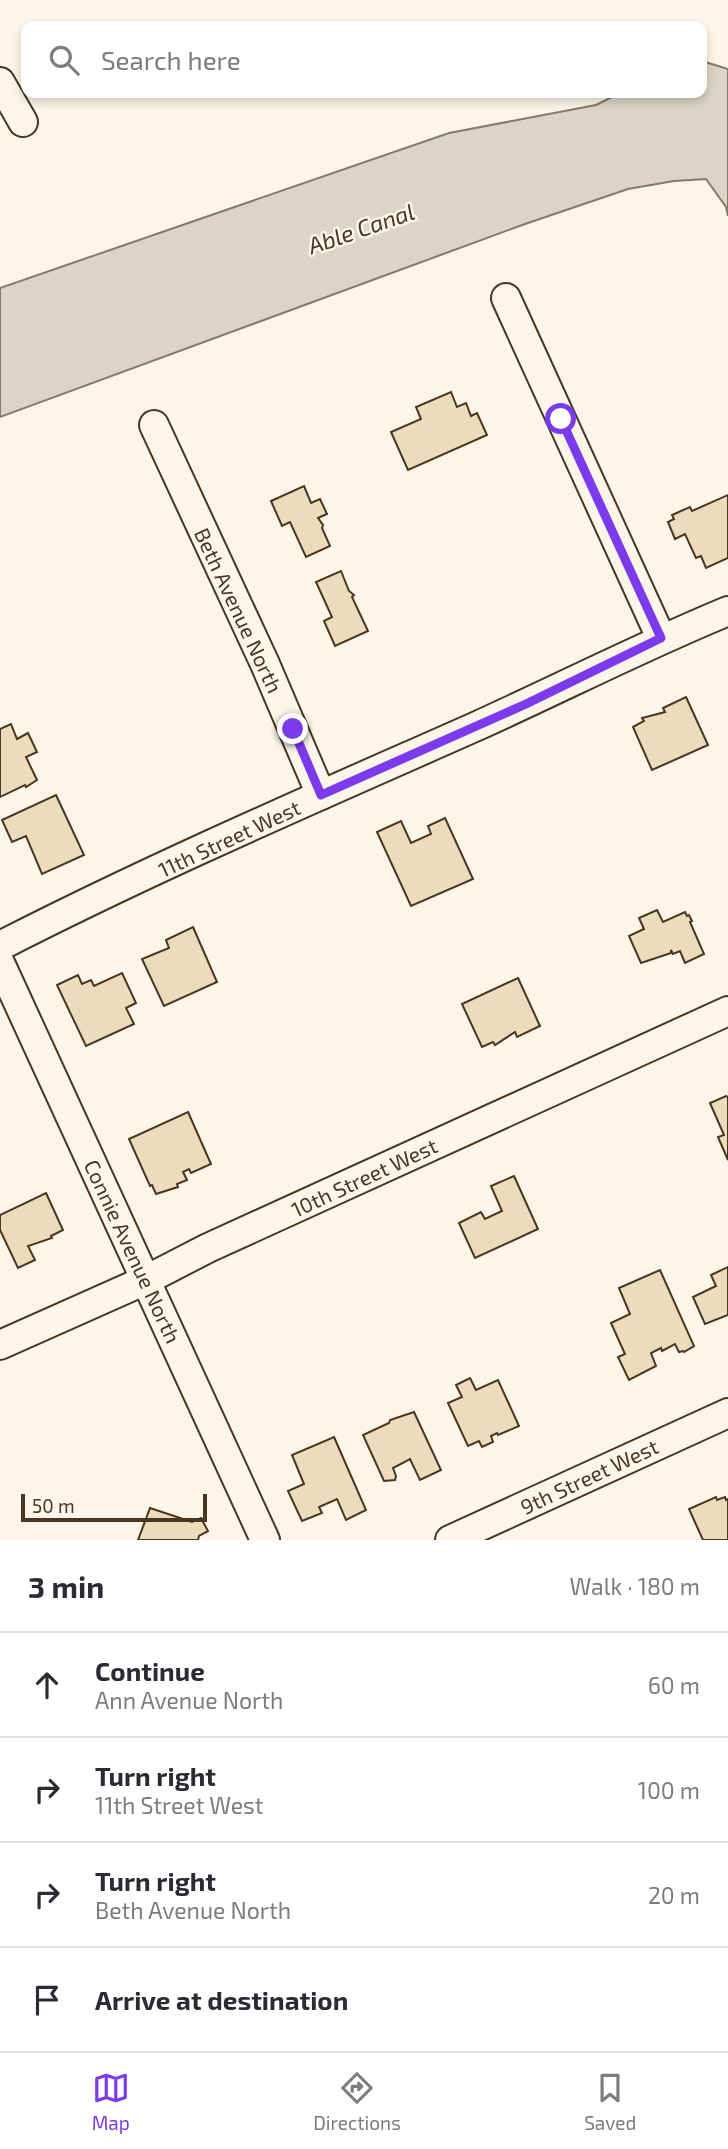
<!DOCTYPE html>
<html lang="en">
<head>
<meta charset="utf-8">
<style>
  body { margin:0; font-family:"Exo 2",sans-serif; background:#f7f7f7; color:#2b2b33 }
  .scale { position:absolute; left:21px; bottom:18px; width:186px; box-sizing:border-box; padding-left:7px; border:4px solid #4a3520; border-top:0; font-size:19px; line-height:24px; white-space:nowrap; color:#4a3520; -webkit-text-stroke:5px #fbf6e9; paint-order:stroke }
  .stop { position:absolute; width:21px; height:21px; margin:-16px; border:5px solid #7c3aed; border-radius:50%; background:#fff }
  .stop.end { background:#7c3aed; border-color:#fff; box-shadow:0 2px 7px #0008 }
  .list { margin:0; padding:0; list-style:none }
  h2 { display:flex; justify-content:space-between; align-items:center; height:91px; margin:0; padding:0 28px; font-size:30px }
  h2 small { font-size:23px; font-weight:400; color:#7c7c81 }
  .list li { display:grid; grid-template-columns:46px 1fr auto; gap:21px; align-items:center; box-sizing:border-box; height:105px; padding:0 28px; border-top:2px solid #e1e1e2 }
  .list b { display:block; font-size:26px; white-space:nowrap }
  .list p { margin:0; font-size:23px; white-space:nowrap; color:#7c7c81 }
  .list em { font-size:23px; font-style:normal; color:#7c7c81 }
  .icon { flex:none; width:38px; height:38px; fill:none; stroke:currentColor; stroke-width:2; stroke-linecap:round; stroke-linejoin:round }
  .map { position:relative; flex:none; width:728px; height:1540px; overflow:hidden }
  .search { position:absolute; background:#fff; box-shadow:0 4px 10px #0003; left:21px; right:21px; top:21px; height:77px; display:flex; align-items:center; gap:18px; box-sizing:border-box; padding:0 24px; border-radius:14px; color:#7c7c81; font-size:26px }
  .sheet { height:511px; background:#fff }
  nav { display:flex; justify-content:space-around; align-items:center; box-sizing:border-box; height:98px; border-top:2px solid #e1e1e2; background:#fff; font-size:19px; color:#7c7c81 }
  nav a { display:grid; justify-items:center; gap:4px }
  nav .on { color:#7c3aed }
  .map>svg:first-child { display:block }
</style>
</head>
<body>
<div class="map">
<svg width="728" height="1540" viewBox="0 0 728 1540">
  <rect width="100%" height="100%" fill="#fbf6e9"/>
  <polygon fill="#dcd4c6" stroke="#887966" stroke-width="2" points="702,61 728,69 728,216 726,207 706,179 674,181 628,189 525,224 0,417 0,288 449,133 596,105 620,93 702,93"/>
  <g fill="#ecdcbc" stroke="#4a3520" stroke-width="2">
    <polygon points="451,392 457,407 466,403 471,416 477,413 487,435 408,470 391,432 421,419 416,407"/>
    <polygon points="304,486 311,503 320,499 327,514 318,518 323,525 322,528 330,546 306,557 290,522 282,526 271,501"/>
    <polygon points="728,495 728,558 706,568 701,556 696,558 685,534 675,539 668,522 674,519 672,515 690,507 692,511"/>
    <polygon points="341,571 349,591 354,595 352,597 368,631 335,646 324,621 332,617 316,582"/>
    <polygon points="686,697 708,745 652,770 633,727 644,721 642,718 665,712 663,708"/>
    <polygon points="11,724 17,739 28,733 37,752 26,757 37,780 26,787 25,785 0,797 0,729"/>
    <polygon points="56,795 84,855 42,874 26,836 12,842 2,820"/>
    <polygon points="445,818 473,879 411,906 377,832 401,821 411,843 431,834 428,826"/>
    <polygon points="657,910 663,922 685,912 687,916 689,915 692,921 690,922 704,954 685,963 680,951 673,954 671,950 671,953 641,963 629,936 644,929 639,918"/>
    <polygon points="193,927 217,982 164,1006 142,959 169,948 166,940"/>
    <polygon points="122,973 136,1003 126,1008 134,1024 86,1046 57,985 78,975 82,984 91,980 94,986"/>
    <polygon points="518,978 540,1026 517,1037 515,1032 495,1045 493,1042 482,1047 462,1004"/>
    <polygon points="726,1096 728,1097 728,1160 718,1137 724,1135 710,1103"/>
    <polygon points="188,1112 211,1164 191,1173 189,1169 183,1172 187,1180 177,1184 178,1187 156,1194 152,1185 150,1186 129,1139"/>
    <polygon points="514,1176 538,1229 475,1258 459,1223 481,1212 485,1219 502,1211 491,1186"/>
    <polygon points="46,1193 63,1230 51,1236 52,1238 28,1246 35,1260 18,1268 0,1230 0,1215"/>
    <polygon points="728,1267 728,1315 705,1324 693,1297 716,1286 711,1275"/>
    <polygon points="660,1270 694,1346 684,1352 683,1351 679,1352 675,1344 662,1351 661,1348 651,1353 656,1366 629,1380 618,1357 625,1354 611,1323 630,1314 619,1288"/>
    <polygon points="470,1378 476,1390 498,1380 519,1426 498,1435 497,1433 491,1436 493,1442 482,1447 479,1441 468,1446 448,1403 462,1397 456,1385"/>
    <polygon points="414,1412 441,1470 420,1480 410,1459 393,1468 396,1476 395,1480 384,1481 363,1435 389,1423 390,1420"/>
    <polygon points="334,1437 366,1510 346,1520 337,1499 319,1507 322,1513 302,1521 288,1491 304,1484 292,1455"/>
    <polygon points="716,1497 717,1500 725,1497 726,1500 728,1499 728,1540 703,1540 689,1509"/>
    <polygon points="150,1508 192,1522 201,1518 208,1531 199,1536 198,1540 138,1540"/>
  </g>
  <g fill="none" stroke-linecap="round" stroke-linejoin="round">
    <g stroke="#4a3520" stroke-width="32">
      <g id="minor">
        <polyline points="0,82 23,122"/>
        <polyline points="506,298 661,638"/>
        <polyline points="154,425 265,664 321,795"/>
        <path d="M0,946c156,-80 317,-149 477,-220 84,-38 166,-80 251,-115"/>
        <polyline points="0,963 265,1540"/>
        <polyline points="0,1345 146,1280 208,1248 728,1011"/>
        <polyline points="450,1540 728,1413"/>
      </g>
    </g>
    <use href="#minor" stroke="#fbf6e9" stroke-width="28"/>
  </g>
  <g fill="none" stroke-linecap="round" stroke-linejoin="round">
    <polyline stroke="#7c3aed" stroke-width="9" points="293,729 321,795 526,704 661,638 561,419"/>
  </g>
  <g text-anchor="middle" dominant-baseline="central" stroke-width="5" stroke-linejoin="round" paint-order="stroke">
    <g font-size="21" fill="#4a3520" stroke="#fbf6e9">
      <text transform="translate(239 610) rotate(65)">Beth Avenue North</text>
      <text transform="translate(229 838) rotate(-25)">11th Street West</text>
      <text transform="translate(364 1177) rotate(-25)">10th Street West</text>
      <text transform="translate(133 1251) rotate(65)">Connie Avenue North</text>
      <text transform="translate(589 1476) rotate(-25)">9th Street West</text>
    </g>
    <g font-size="23" font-style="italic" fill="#4a3520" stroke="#fbf6e9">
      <text transform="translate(361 228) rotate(-19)">Able Canal</text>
    </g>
  </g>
</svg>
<div class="scale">50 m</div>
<div class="stop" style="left:561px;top:419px"></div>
<div class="stop end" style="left:293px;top:729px"></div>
<div class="search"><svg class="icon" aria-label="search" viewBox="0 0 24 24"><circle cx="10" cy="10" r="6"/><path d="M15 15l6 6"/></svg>Search here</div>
</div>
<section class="sheet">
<h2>3 min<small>Walk · 180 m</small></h2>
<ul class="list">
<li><svg class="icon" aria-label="ahead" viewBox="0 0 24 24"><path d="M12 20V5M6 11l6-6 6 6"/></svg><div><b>Continue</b><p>Ann Avenue North</p></div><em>60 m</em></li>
<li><svg class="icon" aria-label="right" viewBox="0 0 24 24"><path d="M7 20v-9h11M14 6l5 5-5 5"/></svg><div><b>Turn right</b><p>11th Street West</p></div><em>100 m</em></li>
<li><svg class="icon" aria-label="right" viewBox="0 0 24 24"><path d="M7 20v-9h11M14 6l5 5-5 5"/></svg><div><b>Turn right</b><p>Beth Avenue North</p></div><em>20 m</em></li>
<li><svg class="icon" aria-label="arrive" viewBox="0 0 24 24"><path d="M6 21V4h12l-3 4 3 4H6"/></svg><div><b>Arrive at destination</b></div></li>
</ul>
</section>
<nav>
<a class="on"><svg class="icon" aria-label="map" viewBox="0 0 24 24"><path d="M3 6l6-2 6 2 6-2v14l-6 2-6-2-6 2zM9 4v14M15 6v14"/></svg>Map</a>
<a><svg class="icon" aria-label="directions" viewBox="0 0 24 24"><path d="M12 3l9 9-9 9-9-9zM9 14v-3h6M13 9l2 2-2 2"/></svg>Directions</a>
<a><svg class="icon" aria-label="saved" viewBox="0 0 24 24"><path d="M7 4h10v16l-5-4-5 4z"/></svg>Saved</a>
</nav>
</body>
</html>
